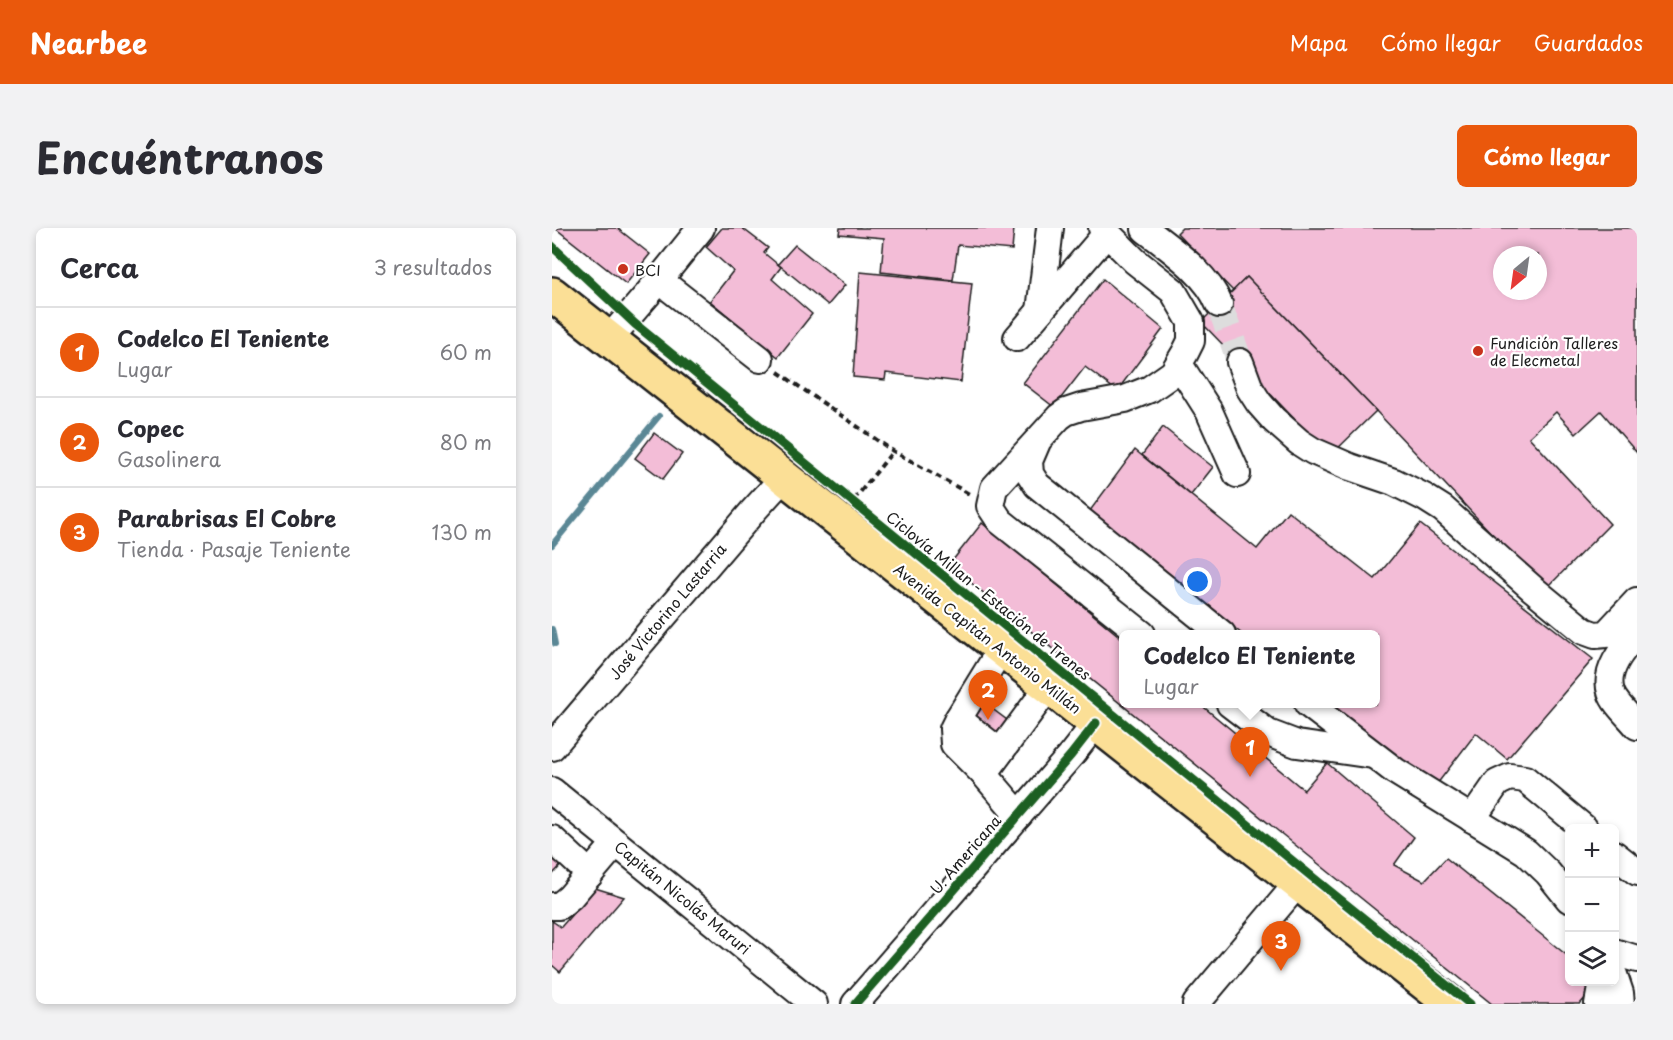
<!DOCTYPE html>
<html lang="es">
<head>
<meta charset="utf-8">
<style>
  body { margin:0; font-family:"Playpen Sans",sans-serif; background:#f2f2f3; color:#2b2b33 }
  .controls { position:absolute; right:18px; bottom:18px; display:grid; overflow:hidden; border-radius:9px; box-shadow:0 3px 9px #0003 }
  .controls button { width:54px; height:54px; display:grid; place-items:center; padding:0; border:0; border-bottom:2px solid #e1e1e2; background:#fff; color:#2b2b33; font:30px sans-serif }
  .compass { position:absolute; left:941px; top:18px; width:54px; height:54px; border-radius:50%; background:#fff; box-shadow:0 3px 9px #0003; rotate:209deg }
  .you { position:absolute; left:646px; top:354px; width:21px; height:21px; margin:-15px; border:4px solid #fff; border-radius:50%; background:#1a73e8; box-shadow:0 0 0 9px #1a73e833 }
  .badge { display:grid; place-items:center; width:39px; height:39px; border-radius:50%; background:#ea580c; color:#fff; font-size:20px; font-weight:700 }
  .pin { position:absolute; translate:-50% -50px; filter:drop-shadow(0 2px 3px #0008) }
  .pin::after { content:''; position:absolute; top:32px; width:21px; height:18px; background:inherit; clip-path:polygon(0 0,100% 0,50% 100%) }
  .popup { position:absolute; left:567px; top:402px; width:261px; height:78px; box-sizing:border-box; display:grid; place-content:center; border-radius:9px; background:#fff; filter:drop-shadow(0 2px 4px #0005); font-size:20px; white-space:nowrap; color:#7c7c81 }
  .popup b { font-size:22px; color:#2b2b33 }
  .popup::after { content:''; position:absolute; left:50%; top:100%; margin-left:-12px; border:12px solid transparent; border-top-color:#fff }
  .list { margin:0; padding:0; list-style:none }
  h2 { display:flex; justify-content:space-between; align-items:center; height:78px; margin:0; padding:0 24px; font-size:26px }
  h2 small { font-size:20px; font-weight:400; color:#7c7c81 }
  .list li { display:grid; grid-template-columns:39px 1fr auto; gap:18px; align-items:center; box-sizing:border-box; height:90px; padding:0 24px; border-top:2px solid #e1e1e2 }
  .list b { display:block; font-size:22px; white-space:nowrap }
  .list p { margin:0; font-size:20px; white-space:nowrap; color:#7c7c81 }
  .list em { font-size:20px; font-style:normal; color:#7c7c81 }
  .icon { flex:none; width:33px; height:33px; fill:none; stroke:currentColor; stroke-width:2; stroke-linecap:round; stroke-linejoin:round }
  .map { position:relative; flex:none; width:1085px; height:776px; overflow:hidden; border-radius:9px }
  header { display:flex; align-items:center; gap:36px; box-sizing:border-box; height:84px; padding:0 30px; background:#ea580c; color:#fff }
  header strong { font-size:28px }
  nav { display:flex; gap:33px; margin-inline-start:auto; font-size:21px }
  .intro { display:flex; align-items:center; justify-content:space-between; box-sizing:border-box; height:144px; padding:0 36px }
  h1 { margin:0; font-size:42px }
  .button { padding:15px 27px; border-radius:9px; background:#ea580c; color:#fff; font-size:21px; font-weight:700 }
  main { display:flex; gap:36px; padding:0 36px }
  aside { flex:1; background:#fff; border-radius:9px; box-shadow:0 3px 9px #0003 }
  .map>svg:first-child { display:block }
</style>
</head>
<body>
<header>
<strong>Nearbee</strong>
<nav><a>Mapa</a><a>Cómo llegar</a><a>Guardados</a></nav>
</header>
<div class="intro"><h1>Encuéntranos</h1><a class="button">Cómo llegar</a></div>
<main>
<aside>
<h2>Cerca<small>3 resultados</small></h2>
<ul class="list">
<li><span class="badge">1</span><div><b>Codelco El Teniente</b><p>Lugar</p></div><em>60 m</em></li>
<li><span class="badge">2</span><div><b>Copec</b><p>Gasolinera</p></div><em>80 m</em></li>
<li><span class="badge">3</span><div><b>Parabrisas El Cobre</b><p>Tienda · Pasaje Teniente</p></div><em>130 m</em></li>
</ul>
</aside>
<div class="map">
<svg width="1085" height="776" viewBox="0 0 1085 776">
  <rect width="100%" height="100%" fill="#fff"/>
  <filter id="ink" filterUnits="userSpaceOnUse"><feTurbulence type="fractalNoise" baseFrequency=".0167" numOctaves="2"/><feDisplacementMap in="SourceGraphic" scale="12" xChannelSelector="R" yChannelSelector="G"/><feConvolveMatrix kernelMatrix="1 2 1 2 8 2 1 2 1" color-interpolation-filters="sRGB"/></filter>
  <g filter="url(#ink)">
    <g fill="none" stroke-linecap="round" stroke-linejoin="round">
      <g stroke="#5a8795" stroke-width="6">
        <polyline points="0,317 107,188"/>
        <polyline points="0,401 3,416"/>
      </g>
    </g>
    <g fill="#f3bdd7" stroke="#1c1c1c" stroke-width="1.5" fill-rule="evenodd">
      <polygon points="3,0 65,0 98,26 74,56"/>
      <polygon points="170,0 190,0 216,20 212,25 229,39 220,51 260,86 226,129 158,73 181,43 154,19"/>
      <polygon points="288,0 462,0 460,22 406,17 401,52 329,44 332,10 287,6"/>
      <path d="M630,0h455v225l-36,-42 -25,23 -20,-22 -27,25 81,87 -65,66 -169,-179 -129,-134 -14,14 -56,-58zM950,27h36v36h-36z"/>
      <polygon points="243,17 293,57 276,77 226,36"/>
      <polygon points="308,44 420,55 409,154 334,145 333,152 301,149"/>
      <polygon points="695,49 824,183 778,228 649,94"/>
      <polygon points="551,51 611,101 565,163 533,139 502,179 471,155"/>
      <polygon points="611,199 661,239 639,267 590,227"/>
      <polygon points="102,205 130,226 111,251 83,230"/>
      <polygon points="583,222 705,321 736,283 823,351 868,296 1041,431 955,531 924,505 882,560 777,476 824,476 824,406 690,406 537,284"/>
      <polygon points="430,295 572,412 572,476 648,476 752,562 775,535 862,609 842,637 872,653 894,630 1017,729 1017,754 1047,754 1028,776 940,776 397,337"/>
      <polygon points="431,474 455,492 442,510 417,491"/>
      <polygon points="0,615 16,630 0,647"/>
      <polygon points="43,660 72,669 8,744 0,737 0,693 9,699"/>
    </g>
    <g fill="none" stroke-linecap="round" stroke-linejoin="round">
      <polyline stroke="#ddd" stroke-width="26" stroke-dasharray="26 13" stroke-linecap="butt" points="667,76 688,134"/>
      <g stroke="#1c1c1c" stroke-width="30">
        <g id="minor">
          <polyline points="550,0 583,33 621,63 639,94 639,113 633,125 621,145 598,161 573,171 529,179 514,184 507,189 486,212 477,233 478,246 485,257 670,406"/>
          <path d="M593,1c25,20 62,44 74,75"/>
          <polyline points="107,52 208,131"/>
          <polyline points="488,83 498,0"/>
          <polyline points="465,110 555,5"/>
          <polyline points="57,111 95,67 149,0"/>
          <polyline points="688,134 698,161 707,175 722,192 747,214 761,223 798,239 842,254 872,269 891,281 981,361 1032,403 1043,407 1054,406 1085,373"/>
          <polyline points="627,136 657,183 685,246"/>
          <polyline points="484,214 442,260 438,278 448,293 590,406"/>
          <path d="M1085,406c-14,14 -33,37 -26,58 3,11 19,25 26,34"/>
          <polyline points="449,421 406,491 401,501 402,516 432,546 467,587"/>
          <polyline points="678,476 716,505 745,516 821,527"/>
          <polyline points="756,476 843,543 974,624 996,645 1017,671"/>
          <polyline points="406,491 448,524"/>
          <polyline points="0,519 202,282 232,249"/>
          <polyline points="432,546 497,458"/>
          <polyline points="0,563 262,776"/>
          <polyline points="920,591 945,555 958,549 973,551 1032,600"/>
          <polyline points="0,611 38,646"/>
          <polyline points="1062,626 1085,644"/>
          <polyline points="0,678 7,678 18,669 64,615"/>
          <polyline points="1062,724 1085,731"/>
          <polyline points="1062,747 1068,765 1069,776"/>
          <polyline points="303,776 519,527 544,495"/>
          <polyline points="644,776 746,655"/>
          <polyline points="1046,776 1050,754"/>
        </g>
      </g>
      <g stroke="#1c1c1c" stroke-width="38">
        <polyline id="major" points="0,66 899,776"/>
      </g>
      <g stroke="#1c1c1c" stroke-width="4" stroke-dasharray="6 4.5" stroke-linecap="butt">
        <polyline points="226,144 341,223 419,267"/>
        <polyline points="302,272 341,223"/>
      </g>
      <use href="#minor" stroke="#fff" stroke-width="26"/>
      <use href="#major" stroke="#fbdf96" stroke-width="33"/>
      <g stroke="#fff" stroke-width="13">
        <g id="cycleway">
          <polyline points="0,18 83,96 775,661 918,776"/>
          <polyline points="303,776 519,527 544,495"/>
        </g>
      </g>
      <use href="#cycleway" stroke="#1b5e20" stroke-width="9"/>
    </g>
  </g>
  <g fill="#c8321e" stroke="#fff" stroke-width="2">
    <circle cx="71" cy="41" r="6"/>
    <circle cx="926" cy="123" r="6"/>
  </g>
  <g text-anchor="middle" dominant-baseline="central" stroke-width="4.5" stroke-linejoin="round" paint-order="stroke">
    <g font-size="15" fill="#1c1c1c" stroke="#fff" text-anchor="start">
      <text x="83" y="41">BCI</text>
      <text x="938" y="114">Fundición Talleres<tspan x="938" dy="17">de Elecmetal</tspan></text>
    </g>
    <g font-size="15" fill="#1c1c1c" stroke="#fff">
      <text transform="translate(437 367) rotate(39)">Ciclovía Millan - Estación de Trenes</text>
      <text transform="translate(115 383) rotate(-50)">José Victorino Lastarria</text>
      <text transform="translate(436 410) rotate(38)">Avenida Capitán Antonio Millán</text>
      <text transform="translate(413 626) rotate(-49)">U. Americana</text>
      <text transform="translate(131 669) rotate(39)">Capitán Nicolás Maruri</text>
    </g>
  </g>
</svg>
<div class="controls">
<button>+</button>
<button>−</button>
<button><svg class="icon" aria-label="layers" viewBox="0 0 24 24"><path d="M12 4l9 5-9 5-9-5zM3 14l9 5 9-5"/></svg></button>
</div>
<svg class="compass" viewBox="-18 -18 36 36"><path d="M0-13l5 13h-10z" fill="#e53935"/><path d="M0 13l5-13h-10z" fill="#7c7c81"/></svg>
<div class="you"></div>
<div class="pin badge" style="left:698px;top:549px">1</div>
<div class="popup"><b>Codelco El Teniente</b>Lugar</div>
<div class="pin badge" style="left:436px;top:492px">2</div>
<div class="pin badge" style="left:729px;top:743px">3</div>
</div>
</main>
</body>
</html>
